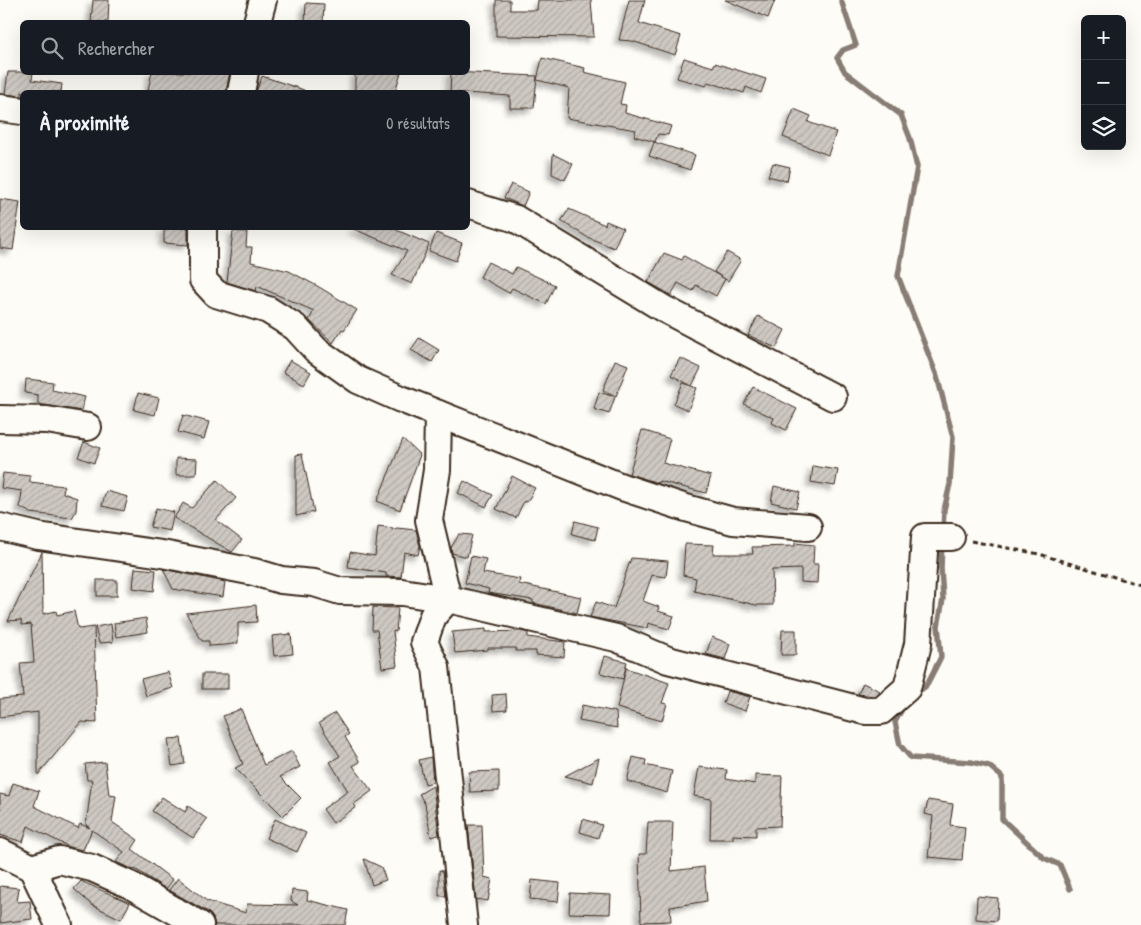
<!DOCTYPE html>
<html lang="fr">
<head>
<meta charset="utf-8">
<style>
  body { margin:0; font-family:"Patrick Hand",sans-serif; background:#242831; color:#f1f3f6 }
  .controls { position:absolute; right:15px; top:15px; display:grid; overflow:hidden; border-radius:8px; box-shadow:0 5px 20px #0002 }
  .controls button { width:45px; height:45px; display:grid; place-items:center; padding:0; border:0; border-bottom:1px solid #363941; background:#171b24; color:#f1f3f6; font:25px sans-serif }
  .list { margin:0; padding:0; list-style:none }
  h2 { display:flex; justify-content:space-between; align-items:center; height:65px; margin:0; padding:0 20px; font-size:21px }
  h2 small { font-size:16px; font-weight:400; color:#9ea1a6 }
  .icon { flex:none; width:28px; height:28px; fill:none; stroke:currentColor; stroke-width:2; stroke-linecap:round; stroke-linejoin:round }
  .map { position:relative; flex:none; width:1141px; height:925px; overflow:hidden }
  .search { position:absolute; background:#171b24; box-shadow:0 5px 20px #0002; left:20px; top:20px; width:450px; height:55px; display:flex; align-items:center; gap:12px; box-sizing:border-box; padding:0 18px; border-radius:8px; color:#9ea1a6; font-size:19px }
  .panel { position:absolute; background:#171b24; box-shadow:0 5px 20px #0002; left:20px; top:90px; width:450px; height:140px; border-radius:8px }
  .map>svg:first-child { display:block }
</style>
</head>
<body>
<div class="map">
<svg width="1141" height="925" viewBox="0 0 1141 925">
  <defs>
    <pattern id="building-hatch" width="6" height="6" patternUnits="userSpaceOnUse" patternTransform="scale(1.25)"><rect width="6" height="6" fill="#cdc8c2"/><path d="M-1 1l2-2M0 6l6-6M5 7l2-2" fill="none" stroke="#b1aca6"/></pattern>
    <filter id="shadow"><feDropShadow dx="-4.5" dy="4.5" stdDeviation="2.5" flood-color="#0004"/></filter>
  </defs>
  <rect width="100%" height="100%" fill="#fdfcf7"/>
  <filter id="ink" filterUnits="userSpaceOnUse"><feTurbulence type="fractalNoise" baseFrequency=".02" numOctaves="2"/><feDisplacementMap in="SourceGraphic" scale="10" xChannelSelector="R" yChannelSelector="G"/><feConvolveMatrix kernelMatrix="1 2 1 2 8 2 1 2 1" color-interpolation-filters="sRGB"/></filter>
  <g filter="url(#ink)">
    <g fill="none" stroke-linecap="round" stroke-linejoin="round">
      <g stroke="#887d74" stroke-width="5.5">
        <polyline points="841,0 856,45 843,50 837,58 845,72 901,115 910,138 917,167 898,276 937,376 953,437 950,484 944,510 943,530"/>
        <polyline points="915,694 926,686 941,657 938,626 943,599 941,568 942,544"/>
        <polyline points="905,704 895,722 900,745 911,758 971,762 989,766 1002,777 1002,819 1044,858 1060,865 1070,889"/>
      </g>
    </g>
    <g fill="url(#building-hatch)" stroke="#3b2a1e" filter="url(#shadow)">
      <polygon points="93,0 109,0 108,22 91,22"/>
      <polygon points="496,0 510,0 510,10 537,10 538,0 591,0 594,37 496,36"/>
      <polygon points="629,0 645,0 639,23 681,36 675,55 632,41 619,40"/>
      <polygon points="725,0 775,0 768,18"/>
      <polygon points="306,3 324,4 323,22 305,22"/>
      <polygon points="542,58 585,68 584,72 625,82 620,104 626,105 625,113 671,126 668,135 658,134 655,142 634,136 636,130 567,118 569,88 537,80"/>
      <polygon points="684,58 713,67 715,63 766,79 761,93 746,87 744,93 708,82 706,86 677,78"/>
      <polygon points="8,72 33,72 32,80 62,84 61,92 22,92 22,96 5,94"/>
      <polygon points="152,72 230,72 226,92 159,92 148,90"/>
      <polygon points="355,72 401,72 395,92 355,92"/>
      <polygon points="451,72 537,76 534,108 510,108 510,96 450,92"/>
      <polygon points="262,76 304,90 303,92 256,92"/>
      <polygon points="794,109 811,116 808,122 836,132 828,155 783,137"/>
      <polygon points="654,142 695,155 690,170 649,156"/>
      <polygon points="553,154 573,164 565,180 552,174"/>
      <polygon points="773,163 790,167 787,181 768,176"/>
      <polygon points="511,184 529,192 523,206 504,198"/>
      <polygon points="0,199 20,202 13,250 0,248"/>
      <polygon points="569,209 605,225 606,221 623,228 614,248 587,237 561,221"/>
      <polygon points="164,228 188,228 188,245 164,243"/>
      <polygon points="351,228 392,228 429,244 412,284 392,275 407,251"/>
      <polygon points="233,231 247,232 246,247 252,247 251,262 289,271 319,287 357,310 344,330 342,329 333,343 309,320 314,311 257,286 256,291 227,282"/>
      <polygon points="436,233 462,243 456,261 429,251"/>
      <polygon points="727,252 741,260 728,281 714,272"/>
      <polygon points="664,253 682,260 684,256 725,279 716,296 696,285 693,291 678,283 671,295 648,282"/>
      <polygon points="488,262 512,274 516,267 555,285 546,304 512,288 509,293 480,277"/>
      <polygon points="758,316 785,330 776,348 748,335"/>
      <polygon points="419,338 439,350 432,362 411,350"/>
      <polygon points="680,358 701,368 692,386 671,375"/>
      <polygon points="290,360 311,372 304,384 283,372"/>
      <polygon points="615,360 628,365 616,396 603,390"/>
      <polygon points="26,379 53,382 52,390 85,397 81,411 38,404 38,395 25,393"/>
      <polygon points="683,383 697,388 688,410 674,404"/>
      <polygon points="753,387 797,409 786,430 772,423 774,418 744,404"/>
      <polygon points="599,392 615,397 609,414 594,409"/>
      <polygon points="138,393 159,398 155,415 134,410"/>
      <polygon points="183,415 209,422 204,439 178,432"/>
      <polygon points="642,430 670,439 663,463 711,476 706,493 659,481 658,483 629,474"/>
      <polygon points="403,439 420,455 400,510 377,501"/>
      <polygon points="84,442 100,448 94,463 78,457"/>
      <polygon points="302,454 314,512 296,516 296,455"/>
      <polygon points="176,458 197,459 196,475 176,475"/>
      <polygon points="813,466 838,470 835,486 811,482"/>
      <polygon points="3,473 30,476 30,482 64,486 63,493 77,498 76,511 72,518 31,513 20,507 22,491 1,488"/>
      <polygon points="512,476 535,488 527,502 524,501 516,518 496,509"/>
      <polygon points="217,480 236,498 216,520 242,540 232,552 174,518 183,503 192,508"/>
      <polygon points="464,481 493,495 486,507 458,493"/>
      <polygon points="774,486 800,492 796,508 771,502"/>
      <polygon points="106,491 128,497 124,511 102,506"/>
      <polygon points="156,508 174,512 170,531 150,527"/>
      <polygon points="575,521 598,527 595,540 572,534"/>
      <polygon points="378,526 393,528 392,530 397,528 416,530 420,546 418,555 404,552 401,577 386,576 386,573 348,567 350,552 375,556"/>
      <polygon points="459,534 472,535 467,557 452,553 451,548"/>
      <polygon points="795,543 814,545 813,564 818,564 817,583 801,582 801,569 772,570 773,605 756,605 694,591 696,578 683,575 685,544 714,545 713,554 753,554 752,547 795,546"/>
      <polygon points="42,552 43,614 56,611 57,615 74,611 78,629 94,627 97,723 82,722 38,775 38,712 0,717 0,699 23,697 20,663 34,662 31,624 22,625 21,620 8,621"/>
      <polygon points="471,556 486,559 483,573 520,579 519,584 581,597 577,613 533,603 533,600 488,593 489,589 465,583"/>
      <polygon points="631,558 668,561 666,577 652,575 643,601 659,607 658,611 674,616 669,629 648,623 647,628 590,617 596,602 614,608"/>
      <polygon points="135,568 156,570 154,591 133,588"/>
      <polygon points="163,569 225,582 223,597 173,589"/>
      <rect x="97" y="580" width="20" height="16"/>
      <polygon points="256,605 257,622 238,623 238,643 226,645 209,646 209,641 202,641 186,613"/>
      <polygon points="373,607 398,608 396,632 393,631 397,666 382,668 377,630 372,630"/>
      <polygon points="146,618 148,632 116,637 114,623"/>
      <polygon points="111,624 113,642 99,643 95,627"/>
      <polygon points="486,629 486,632 521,631 528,633 528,637 565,642 564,657 536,655 536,651 516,651 516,648 488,648 488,650 455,653 452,632"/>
      <polygon points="782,630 796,630 796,655 781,655"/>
      <polygon points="291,634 293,654 274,656 272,636"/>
      <polygon points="712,637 730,644 725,659 706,654"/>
      <polygon points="605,656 627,662 623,679 600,673"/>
      <polygon points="626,668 669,683 662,703 667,704 662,721 617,708"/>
      <polygon points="168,672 173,688 146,696 141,679"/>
      <rect x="202" y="674" width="26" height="15"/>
      <polygon points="863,683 880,691 875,696 858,694"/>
      <polygon points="727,691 750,697 745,711 723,703"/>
      <polygon points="506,694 507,710 493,711 492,695"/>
      <polygon points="582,705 616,712 617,728 579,721"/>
      <polygon points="241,709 264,765 292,751 300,767 280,777 301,798 283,816 235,768 243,764 223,716"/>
      <polygon points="335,713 349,734 345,737 360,762 353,766 372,791 354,804 356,807 333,823 323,809 348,791 330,762 340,756 319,723"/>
      <polygon points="181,738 185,764 172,766 168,739"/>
      <polygon points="431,757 433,782 425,784 419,760"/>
      <polygon points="633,757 646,760 645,765 672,771 667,793 627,781"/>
      <polygon points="599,758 593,783 565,776"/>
      <polygon points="105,762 109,795 116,796 112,822 138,840 132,849 173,880 166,889 135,869 134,870 116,862 124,852 92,830 83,850 69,847 28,826 23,842 0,835 0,794 9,796 13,783 39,791 34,806 78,828 80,824 90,828 86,825 92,780 87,780 85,764"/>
      <polygon points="699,767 727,770 726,779 755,784 755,775 782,776 780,826 756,827 756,836 733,835 733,839 710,839 711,799 694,796"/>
      <polygon points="499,771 499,791 470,792 469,772"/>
      <polygon points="433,786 439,835 431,837 425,804 419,794"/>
      <polygon points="162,797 185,812 188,806 207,819 193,838 152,811"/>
      <polygon points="928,800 953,804 950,825 965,827 962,860 928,857 933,816 925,814"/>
      <polygon points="275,819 306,833 297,852 266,838"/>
      <polygon points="583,819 602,825 598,838 580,832"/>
      <polygon points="648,822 673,822 671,871 704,867 707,901 670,907 671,921 641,922 639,854 646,854"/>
      <polygon points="468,825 482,825 484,877 492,879 488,901 476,899"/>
      <polygon points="364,859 381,867 386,880 372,885"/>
      <polygon points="439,870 443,871 446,896 439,896"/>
      <polygon points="178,878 207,901 246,913 247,904 298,905 291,901 292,890 308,892 307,900 348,910 345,925 215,925 213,918 208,912 169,890"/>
      <polygon points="532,880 560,883 558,902 530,899"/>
      <polygon points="81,881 130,903 121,919 92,905 74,889"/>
      <polygon points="0,886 19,888 17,902 30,901 32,919 0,923"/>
      <polygon points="570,893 611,895 610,914 569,913"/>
      <polygon points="977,896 998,898 997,921 976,919"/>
    </g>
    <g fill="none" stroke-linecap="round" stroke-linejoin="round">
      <g stroke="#3b2a1e" stroke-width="30">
        <g id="minor">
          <polyline points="257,22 263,0"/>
          <polyline points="241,92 245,72"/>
          <polyline points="0,108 22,111"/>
          <polyline points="468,204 516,219 664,309 833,397"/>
          <polyline points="203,228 203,280 216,294 268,310 295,327 316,350 358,380 401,399 622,487 686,508 733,521 808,527"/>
          <polyline points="438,414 437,470 429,520 448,599 433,616 424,642 436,667 464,925"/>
          <polyline points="0,419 47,420 88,427"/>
          <polyline points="0,527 38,536 162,554 254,572 281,580 314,583 340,591 402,592 448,599 616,638 668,660 865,711 881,711 907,688 918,644 925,537 951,537"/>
          <polyline points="0,852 32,868 59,925"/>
          <polyline points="32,868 59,860 92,868 130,885 200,925"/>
        </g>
      </g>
      <polyline stroke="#3b2a1e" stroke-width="3" stroke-dasharray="5 4" stroke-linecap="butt" points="971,541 1039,554 1141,585"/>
      <use href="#minor" stroke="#fdfcf7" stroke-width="26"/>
    </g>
  </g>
</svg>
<div class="controls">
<button>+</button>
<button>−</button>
<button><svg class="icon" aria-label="layers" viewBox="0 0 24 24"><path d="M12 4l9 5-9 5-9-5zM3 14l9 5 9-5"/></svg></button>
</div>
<div class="search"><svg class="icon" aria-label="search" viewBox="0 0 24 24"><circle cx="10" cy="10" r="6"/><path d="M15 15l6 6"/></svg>Rechercher</div>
<section class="panel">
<h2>À proximité<small>0 résultats</small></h2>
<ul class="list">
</ul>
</section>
</div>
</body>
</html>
